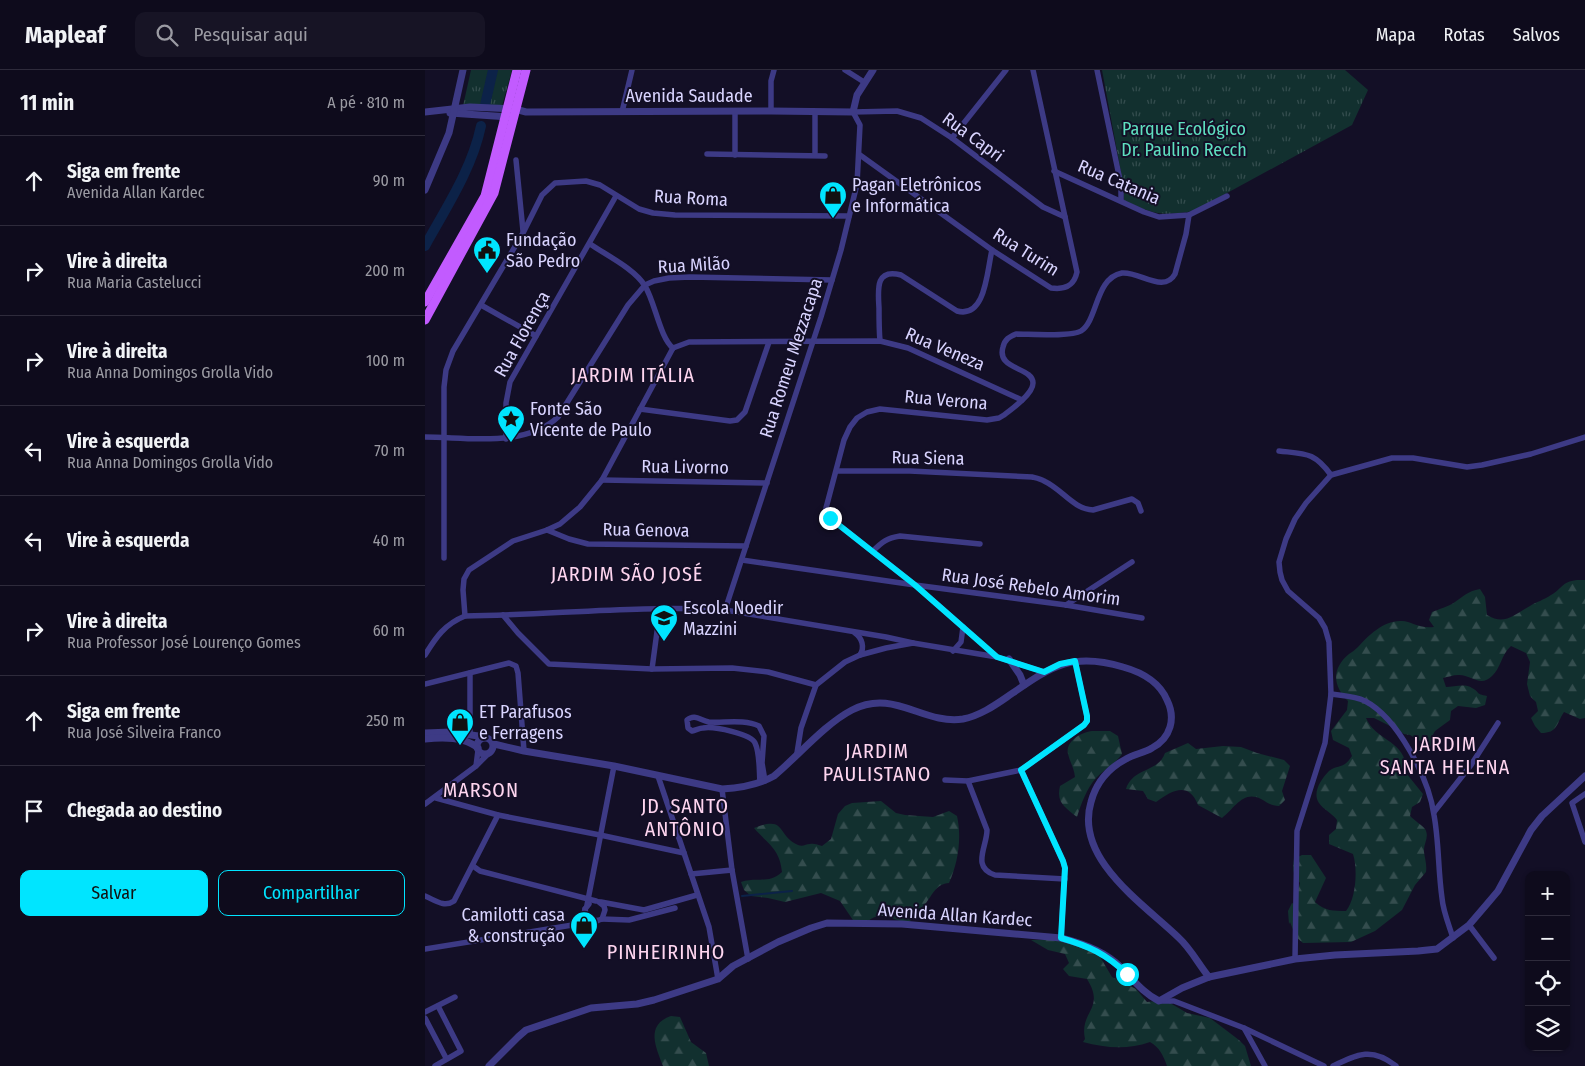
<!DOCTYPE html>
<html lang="pt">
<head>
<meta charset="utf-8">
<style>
  body { margin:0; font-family:"Fira Sans Condensed",sans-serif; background:#171425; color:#f1f3f6 }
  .controls { position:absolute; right:15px; bottom:15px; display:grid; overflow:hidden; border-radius:10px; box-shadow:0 1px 4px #0004 }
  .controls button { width:45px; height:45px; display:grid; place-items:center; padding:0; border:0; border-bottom:1px solid #2e2b3b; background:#0e0b1c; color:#f1f3f6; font:25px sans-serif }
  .stop { position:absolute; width:15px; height:15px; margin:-11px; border:4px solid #00e5ff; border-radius:50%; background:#fff }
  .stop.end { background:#00e5ff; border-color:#fff; box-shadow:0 1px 5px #0008 }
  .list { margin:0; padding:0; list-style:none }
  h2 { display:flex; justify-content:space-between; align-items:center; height:65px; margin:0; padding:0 20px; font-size:21px }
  h2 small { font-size:16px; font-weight:400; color:#9b9ba3 }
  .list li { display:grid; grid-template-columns:32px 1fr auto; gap:15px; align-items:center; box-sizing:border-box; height:90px; padding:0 20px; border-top:1px solid #2e2b3b }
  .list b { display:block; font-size:19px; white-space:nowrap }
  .list p { margin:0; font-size:16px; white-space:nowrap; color:#9b9ba3 }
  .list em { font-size:16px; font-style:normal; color:#9b9ba3 }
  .actions { display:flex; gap:10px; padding:15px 20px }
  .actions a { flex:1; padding:11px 0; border:1px solid #00e5ff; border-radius:10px; text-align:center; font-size:18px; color:#00e5ff }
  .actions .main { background:#00e5ff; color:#111 }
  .icon { flex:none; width:28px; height:28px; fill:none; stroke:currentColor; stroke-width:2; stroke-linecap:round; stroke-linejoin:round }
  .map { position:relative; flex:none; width:1160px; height:996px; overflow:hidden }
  header { display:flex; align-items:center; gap:30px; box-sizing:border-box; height:70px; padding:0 25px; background:#0e0b1c; border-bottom:1px solid #2e2b3b }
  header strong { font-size:24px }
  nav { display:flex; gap:28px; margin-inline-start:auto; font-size:18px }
  .search { width:350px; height:45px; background:#171425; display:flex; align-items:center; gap:12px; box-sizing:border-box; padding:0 18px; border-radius:10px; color:#9b9ba3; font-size:19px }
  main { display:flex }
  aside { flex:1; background:#0e0b1c }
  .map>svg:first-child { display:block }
</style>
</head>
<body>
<header>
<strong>Mapleaf</strong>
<div class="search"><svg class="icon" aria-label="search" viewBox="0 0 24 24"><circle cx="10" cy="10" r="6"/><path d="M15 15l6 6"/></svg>Pesquisar aqui</div>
<nav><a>Mapa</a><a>Rotas</a><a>Salvos</a></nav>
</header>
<main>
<aside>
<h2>11 min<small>A pé · 810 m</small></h2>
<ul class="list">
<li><svg class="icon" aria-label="ahead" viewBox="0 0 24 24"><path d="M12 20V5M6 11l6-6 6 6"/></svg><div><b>Siga em frente</b><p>Avenida Allan Kardec</p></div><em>90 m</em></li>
<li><svg class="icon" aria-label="right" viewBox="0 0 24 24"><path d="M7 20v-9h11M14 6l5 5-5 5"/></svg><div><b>Vire à direita</b><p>Rua Maria Castelucci</p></div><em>200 m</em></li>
<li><svg class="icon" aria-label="right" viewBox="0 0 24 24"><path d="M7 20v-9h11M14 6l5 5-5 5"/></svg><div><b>Vire à direita</b><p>Rua Anna Domingos Grolla Vido</p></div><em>100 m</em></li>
<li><svg class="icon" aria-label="left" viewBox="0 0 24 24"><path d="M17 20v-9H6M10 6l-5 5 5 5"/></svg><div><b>Vire à esquerda</b><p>Rua Anna Domingos Grolla Vido</p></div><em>70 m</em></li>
<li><svg class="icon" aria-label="left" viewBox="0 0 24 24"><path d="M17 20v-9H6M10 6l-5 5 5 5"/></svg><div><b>Vire à esquerda</b></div><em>40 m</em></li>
<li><svg class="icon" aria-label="right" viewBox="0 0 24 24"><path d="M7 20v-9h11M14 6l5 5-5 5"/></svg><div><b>Vire à direita</b><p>Rua Professor José Lourenço Gomes</p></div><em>60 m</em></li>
<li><svg class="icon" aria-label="ahead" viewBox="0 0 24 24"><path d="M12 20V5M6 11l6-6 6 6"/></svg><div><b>Siga em frente</b><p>Rua José Silveira Franco</p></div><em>250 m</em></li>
<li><svg class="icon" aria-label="arrive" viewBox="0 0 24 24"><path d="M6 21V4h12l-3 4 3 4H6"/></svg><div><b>Chegada ao destino</b></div></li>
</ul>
<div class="actions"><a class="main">Salvar</a><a>Compartilhar</a></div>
</aside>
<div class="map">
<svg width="1160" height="996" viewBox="0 0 1160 996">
  <defs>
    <pattern id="forest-firs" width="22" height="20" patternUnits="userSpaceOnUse" patternTransform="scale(1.25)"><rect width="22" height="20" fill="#12302f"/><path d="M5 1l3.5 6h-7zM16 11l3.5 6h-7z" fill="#344d4e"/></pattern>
    <pattern id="park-tufts" width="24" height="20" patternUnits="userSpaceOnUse" patternTransform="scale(1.25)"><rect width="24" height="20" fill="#12302f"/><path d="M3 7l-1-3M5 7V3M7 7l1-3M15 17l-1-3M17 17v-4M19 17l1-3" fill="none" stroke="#344d4e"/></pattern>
  </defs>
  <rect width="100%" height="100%" fill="#130f26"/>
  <g fill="url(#forest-firs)">
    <path d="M1152,510h8v138l-5,1 -16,-7c-8,12 -6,21 -23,21l-6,-7 -4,-8 7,-7 -2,-9 -6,-6 -3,-12 3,-22 -4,-9 -15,-7c-10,9 -10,22 -19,30 -12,12 -21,-2 -34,-1 -5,0 -10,2 -15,3l3,9c8,0 19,-4 26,1 8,4 3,6 15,8l-2,9 -9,3 -18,-2 -7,5 -1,9 -15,11 -4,7 1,10 -22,-13 -6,-1 -6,-4 -24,-12h-8c10,24 42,22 40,55l17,21 -3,8 -8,5 -2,9c5,5 12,9 15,13 5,8 -2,15 -1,23 1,7 3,13 2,20l-11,13 -13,25 -27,21 -24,11 -48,1 -7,-6 -6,-15 -1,2 -1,-13 4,-8 2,1 6,-21c-7,-8 -8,-14 -6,-24l8,-4h9l15,23 -11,24c10,9 18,9 31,9 10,-12 12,-42 7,-57l-24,-10v-9l7,-6 1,-9c-5,-7 -13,-10 -18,-17 -7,-10 2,-24 10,-32 9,-7 14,-1 23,-15l-3,-8 -16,-8 -2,-9 16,-21 1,-9c-15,-15 -17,-32 1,-47 3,-2 6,-4 9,-7 10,-11 25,-26 42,-26 11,-1 17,8 34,6l-5,-7 3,-8c7,-3 16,-5 23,-10 9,-6 13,-11 25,-13l5,8 2,18c18,11 28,-1 43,-9 6,-4 14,-6 21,-11 12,-7 10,-13 26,-15z"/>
    <path d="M667,661h18l8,5 4,18c-7,10 -17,15 -26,24 -9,10 -15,26 -19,39 -12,-10 -21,-14 -17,-31l15,-9c-1,-9 -5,-15 -7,-23 -3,-13 14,-22 24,-23z"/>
    <path d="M763,673l8,6 27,-3 18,1 16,6 27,7 6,6 -8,25 3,9 -6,6c-9,-1 -11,-3 -18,-7 -18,-9 -26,9 -39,19l-24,-13c-9,-24 -26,-15 -42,-3l-8,-3 -5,-8 -17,-2c7,-22 32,-16 39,-36z"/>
    <path d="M456,731l15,12 9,2 28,2 16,-6 8,5c5,22 1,47 -8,67 -13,1 -16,11 -23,20 -2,3 -6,5 -8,8 -2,2 -2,5 -4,7 -15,14 -26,-16 -50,6l-9,-1 -15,-22 -19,-8 -36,9 -17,-4 -17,-2 -7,-6 -3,-8c16,-6 27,3 41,-10 -2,-23 -14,-28 -28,-44 33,-13 22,7 44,17 5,2 8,-1 12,-1 4,-1 8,1 12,2l9,-7 7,-25 7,-8 7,-3z"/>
    <path d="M606,870h39l29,15 13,22 24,12 11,13 18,-2 22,13 23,5 29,22 6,6 6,20h-84c-4,-11 -7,-18 -17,-24 -23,8 -44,6 -67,0l2,-3c-6,-28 21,-30 2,-60l-18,-3 -6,-7 6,-6 -4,-9 -17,-4z"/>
    <path d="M246,946l9,1 11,25 15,11 3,13h-46c-7,-19 -18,-41 8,-50z"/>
  </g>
  <g fill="url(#park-tufts)">
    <polygon points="46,0 87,0 77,36 38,36"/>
    <path d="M677,0h243l23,20 -16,35 -158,86c-33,5 -40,4 -70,-11l-1,-17z"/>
  </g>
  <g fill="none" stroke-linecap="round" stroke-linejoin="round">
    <polyline stroke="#0c2248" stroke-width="2" points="317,826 367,821"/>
    <g stroke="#0c2248" stroke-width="10">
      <polyline points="60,35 68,0"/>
      <path d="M0,176c21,-38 47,-77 56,-120"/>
    </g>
    <g stroke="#3d3a85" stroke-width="5.5">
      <polyline points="420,0 439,12"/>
      <polyline points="672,0 696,115 696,130"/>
      <polyline points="346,41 346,11 349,0"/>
      <polyline points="197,42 207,0"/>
      <polyline points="428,42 472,41 496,48 527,68 618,137 640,147"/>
      <polyline points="527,68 581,0"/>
      <polyline points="282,84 400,86"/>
      <polyline points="310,85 310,42"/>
      <polyline points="390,85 390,42"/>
      <path d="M435,85l132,95 59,38c14,2 23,-2 26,-16l-44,-202"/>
      <polyline points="91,90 98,161"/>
      <polyline points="629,101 719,142 734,147 764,145 802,126"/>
      <path d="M165,174c16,11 45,25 55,42 10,16 15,52 28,62"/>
      <polyline points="56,235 111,266"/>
      <path d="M455,271c-1,-11 -1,-22 -1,-33 -1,-18 -4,-40 22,-33l56,36c29,8 30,-41 35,-61"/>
      <polyline points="248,278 264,272 455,271 483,278 597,330"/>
      <polyline points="215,339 305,351 312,350 320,342 344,272"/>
      <path d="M0,367c42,0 100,11 133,-20l70,-112 17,-20 9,-4 15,-3 21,-1 142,3"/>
      <polyline points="81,369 81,333 85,312 191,126"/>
      <path d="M854,381c27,3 35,1 52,24"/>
      <path d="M412,401h73l122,6c4,1 9,2 12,4 18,8 29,28 49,29l39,-11 6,4 3,8"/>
      <polyline points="177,410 342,413"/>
      <polyline points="122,460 144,469 163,474 321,476"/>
      <path d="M448,481c9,-9 14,-13 27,-15l80,8"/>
      <polyline points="19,488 19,317 21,300 28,281 98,163 117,125 130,113 161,111 175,115 214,139 228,143 250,145 424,146"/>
      <polyline points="317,490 490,515 641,535 717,548"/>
      <polyline points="641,535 707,492"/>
      <polyline points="300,540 396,247 416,180 432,114 435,55 428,42"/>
      <polyline points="78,545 93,563 124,594 227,599 307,598 343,602 391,615"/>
      <polyline points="40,546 38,520 39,509 44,500 88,471 122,460 135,454 155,437 177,410 248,278"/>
      <path d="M430,563c7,5 10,14 5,22"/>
      <polyline points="528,581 536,572 538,557"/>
      <path d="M0,585c11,-18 20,-31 40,-39 87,-1 173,-11 260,-6l161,27 27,6"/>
      <path d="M572,587l-82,-72 -85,-67 -4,-10 18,-68 6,-13 7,-9 10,-6 13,-3 107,11 12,-2 5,-3c8,-6 29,-21 29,-32 0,-16 -37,-13 -30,-36 2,-8 6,-10 13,-13 14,0 55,3 65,-3 17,-11 14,-53 41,-58 17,-2 42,21 53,1l11,-40 3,-19"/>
      <polyline points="227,599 235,539"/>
      <polyline points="45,603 45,665"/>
      <polyline points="0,614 84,593 91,596 93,603 99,681"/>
      <path d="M906,624c12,2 23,2 34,7 33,17 64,78 69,114 5,27 4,55 8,83 1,13 7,27 11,40"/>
      <polyline points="372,683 376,658 391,615 420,592 435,585 461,578 488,573 572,587 619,602"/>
      <polyline points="51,696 53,680"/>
      <polyline points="596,700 638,791 640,798 636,868"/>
      <polyline points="233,706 284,857 293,909"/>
      <polyline points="520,710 543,711 596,700 659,655 662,651 662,646 650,591"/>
      <path d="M543,711l19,49c0,17 -16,37 8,45l70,4"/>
      <path d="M335,712c-1,-11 0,-29 -5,-39 -4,-9 -41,-17 -52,-15 -3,0 -7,2 -11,3l-4,-3 -1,-8c8,-7 14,1 22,2 16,1 35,-3 50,4l5,10 -2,27 3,18"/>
      <polyline points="297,719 307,800 323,889"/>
      <polyline points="1160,724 1147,733 1160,772"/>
      <polyline points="11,728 73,745 175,765 259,783"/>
      <polyline points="0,734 51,696 64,683"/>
      <polyline points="1009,742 1046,695 1073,653"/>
      <polyline points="48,796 55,801 171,831"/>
      <polyline points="266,804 307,800"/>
      <path d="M0,826c10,4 19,12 29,5l44,-86"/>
      <polyline points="176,832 219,840 272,825"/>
      <polyline points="162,835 189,696"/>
      <path d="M160,839c1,10 8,14 17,10l3,-9 -1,-4 -5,-4"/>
      <polyline points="177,849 204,850 250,838"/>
      <polyline points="157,854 160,839 164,834"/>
      <polyline points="1044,855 1069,888"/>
      <polyline points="0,879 172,851"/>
      <polyline points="870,889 872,761 900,673 906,624 904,572 900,558 894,548 863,521 857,510 855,502 854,492 861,469 870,449 881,433 906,405 942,395 967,388 988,388 1042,397 1057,395 1106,384 1160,367"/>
      <polyline points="734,931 749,931 819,958 840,996"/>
      <polyline points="0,942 30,927"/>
      <polyline points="0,948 21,988"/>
      <polyline points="819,958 899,996"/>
      <polyline points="10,996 36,981 13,936"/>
      <path d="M908,996c25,-12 39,-19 63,0"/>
    </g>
    <g stroke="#3d3a85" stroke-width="7">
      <polyline points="0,42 45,37 90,39 101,42 346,41 428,42 432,25 448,0"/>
      <polyline points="25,43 84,47"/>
      <polyline points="0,120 24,63 38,0"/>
      <polyline points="584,589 595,605 599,615"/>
      <polyline points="0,663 26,662 60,667"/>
      <circle cx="60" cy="676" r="8"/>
      <path d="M0,669c17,-2 39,-3 53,9"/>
      <path d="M69,674l30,7 90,15 108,23c18,-1 36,-4 52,-13 24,-20 51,-52 78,-66 42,-22 71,15 111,9 16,-3 31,-13 44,-22 42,-29 63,-46 116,-30 18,5 36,14 44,33 9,18 4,38 -15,48 -8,5 -18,6 -26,11 -17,9 -30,24 -35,43 -17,57 53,102 88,136 12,11 20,27 30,39"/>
      <path d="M64,996l29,-29 8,-7 65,-22 46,-4 17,-4 64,-21 15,-13 45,-24 33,-14 16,-5 75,1 159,14c19,5 38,11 54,24 15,13 26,30 44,39l23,-13 27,-11 86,-18 40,-4 83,-4 19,-2 32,-24 18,-21 11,-13 33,-61 11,-14 43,-40"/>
    </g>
    <g stroke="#c25bff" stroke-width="9">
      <polyline points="0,232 60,126 92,0"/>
      <polyline points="0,250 69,123 101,0"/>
    </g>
  </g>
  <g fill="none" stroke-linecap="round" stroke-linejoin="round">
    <path stroke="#00e5ff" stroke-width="6" d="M405,448l85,67 82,72 47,15 16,-8 15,-3 12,55v5l-3,4 -63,45 42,91 2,7 -4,70c28,8 45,16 66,36"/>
  </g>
  <defs>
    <g id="shop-pin" transform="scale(1.4375)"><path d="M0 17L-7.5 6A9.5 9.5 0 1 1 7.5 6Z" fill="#00e5ff" stroke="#130f26"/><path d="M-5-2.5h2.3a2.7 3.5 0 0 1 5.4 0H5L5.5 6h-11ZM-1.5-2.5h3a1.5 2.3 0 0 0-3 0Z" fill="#111"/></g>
    <g id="civic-pin" transform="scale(1.4375)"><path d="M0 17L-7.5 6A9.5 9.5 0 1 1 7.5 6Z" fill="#00e5ff" stroke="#130f26"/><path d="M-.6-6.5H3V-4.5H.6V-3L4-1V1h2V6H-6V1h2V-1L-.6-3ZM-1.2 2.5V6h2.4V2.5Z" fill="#111"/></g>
    <g id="sight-pin" transform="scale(1.4375)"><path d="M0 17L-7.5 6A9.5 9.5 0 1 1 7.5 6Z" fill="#00e5ff" stroke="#130f26"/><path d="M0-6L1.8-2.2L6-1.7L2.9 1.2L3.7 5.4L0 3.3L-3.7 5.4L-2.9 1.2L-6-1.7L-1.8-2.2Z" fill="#111"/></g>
    <g id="school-pin" transform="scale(1.4375)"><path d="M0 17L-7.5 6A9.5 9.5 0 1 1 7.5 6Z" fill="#00e5ff" stroke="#130f26"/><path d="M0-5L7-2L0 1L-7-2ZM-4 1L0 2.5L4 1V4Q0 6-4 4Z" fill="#111"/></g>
  </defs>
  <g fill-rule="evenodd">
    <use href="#shop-pin" x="408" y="125"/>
    <use href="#civic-pin" x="62" y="180"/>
    <use href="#sight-pin" x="86" y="349"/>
    <use href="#school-pin" x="239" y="548"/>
    <use href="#shop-pin" x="35" y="652"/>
    <use href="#shop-pin" x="159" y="855"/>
  </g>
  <g text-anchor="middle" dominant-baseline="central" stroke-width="4" stroke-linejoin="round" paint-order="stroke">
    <g font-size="18" fill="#d9d4ff" stroke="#130f26">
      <text x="264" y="26">Avenida Saudade</text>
      <text transform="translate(548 67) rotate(36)">Rua Capri</text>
      <text transform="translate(694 112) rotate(23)">Rua Catania</text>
      <text transform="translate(266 128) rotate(3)">Rua Roma</text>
      <text transform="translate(601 182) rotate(32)">Rua Turim</text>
      <text transform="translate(269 195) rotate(-3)">Rua Milão</text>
      <text transform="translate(97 264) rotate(-61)">Rua Florença</text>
      <text transform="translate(520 279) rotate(23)">Rua Veneza</text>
      <text transform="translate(366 288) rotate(-72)">Rua Romeu Mezzacapa</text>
      <text transform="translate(521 330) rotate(5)">Rua Verona</text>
      <text transform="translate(503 388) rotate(1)">Rua Siena</text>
      <text transform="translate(260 397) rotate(1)">Rua Livorno</text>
      <text transform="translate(221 460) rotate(1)">Rua Genova</text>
      <text transform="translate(606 517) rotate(8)">Rua José Rebelo Amorim</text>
      <text transform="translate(530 845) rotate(4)">Avenida Allan Kardec</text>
    </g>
    <g font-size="18" fill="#5fe0c0" stroke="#130f26">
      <text x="759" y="59">Parque Ecológico<tspan x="759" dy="21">Dr. Paulino Recch</tspan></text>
    </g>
    <g font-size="18" fill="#d9d4ff" stroke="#130f26" text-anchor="start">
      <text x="427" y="115">Pagan Eletrônicos<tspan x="427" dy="21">e Informática</tspan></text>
      <text x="81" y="170">Fundação<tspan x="81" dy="21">São Pedro</tspan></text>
      <text x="105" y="339">Fonte São<tspan x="105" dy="21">Vicente de Paulo</tspan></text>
      <text x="258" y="538">Escola Noedir<tspan x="258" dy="21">Mazzini</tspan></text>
      <text x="54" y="642">ET Parafusos<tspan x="54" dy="21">e Ferragens</tspan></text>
      <text x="140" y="845" text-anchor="end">Camilotti casa<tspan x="140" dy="21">&amp; construção</tspan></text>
    </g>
    <g font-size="20" letter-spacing="1" fill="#ffd6f0" stroke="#130f26">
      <text x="208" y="305">JARDIM ITÁLIA</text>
      <text x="202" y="504">JARDIM SÃO JOSÉ</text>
      <text x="1020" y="674">JARDIM<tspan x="1020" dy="23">SANTA HELENA</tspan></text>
      <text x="452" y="681">JARDIM<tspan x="452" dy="23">PAULISTANO</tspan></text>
      <text x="56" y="720">MARSON</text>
      <text x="260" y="736">JD. SANTO<tspan x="260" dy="23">ANTÔNIO</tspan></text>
      <text x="241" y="882">PINHEIRINHO</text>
    </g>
  </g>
</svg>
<div class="controls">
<button>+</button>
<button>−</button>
<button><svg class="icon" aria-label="locate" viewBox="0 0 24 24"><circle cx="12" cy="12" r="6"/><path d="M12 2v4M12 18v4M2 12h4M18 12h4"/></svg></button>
<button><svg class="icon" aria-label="layers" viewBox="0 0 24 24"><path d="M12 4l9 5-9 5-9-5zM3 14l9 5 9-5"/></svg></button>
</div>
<div class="stop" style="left:702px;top:904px"></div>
<div class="stop end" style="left:405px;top:448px"></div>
</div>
</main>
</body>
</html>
